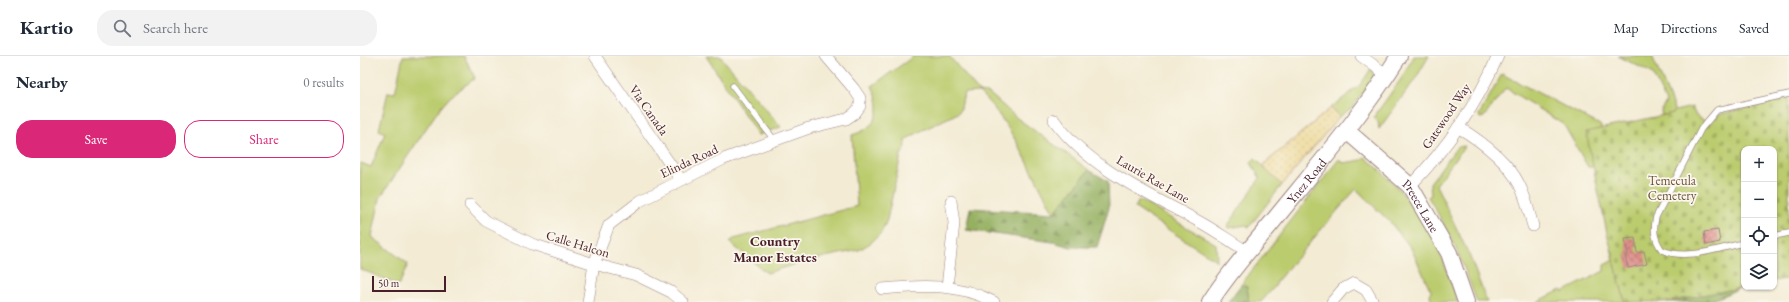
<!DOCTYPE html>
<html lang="en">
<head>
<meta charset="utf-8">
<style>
  body { margin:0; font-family:"EB Garamond",serif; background:#f2f2f3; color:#1f2937 }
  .controls { position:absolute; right:12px; bottom:12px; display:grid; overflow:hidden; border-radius:8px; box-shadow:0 1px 3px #0004 }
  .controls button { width:36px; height:36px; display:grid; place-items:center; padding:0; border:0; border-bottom:1px solid #e0e1e3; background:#fff; color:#1f2937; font:20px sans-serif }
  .scale { position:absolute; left:12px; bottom:10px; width:74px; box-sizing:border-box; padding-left:4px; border:2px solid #4a1f2b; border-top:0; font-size:11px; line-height:14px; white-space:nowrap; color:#4a1f2b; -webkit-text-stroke:3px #fbf7ec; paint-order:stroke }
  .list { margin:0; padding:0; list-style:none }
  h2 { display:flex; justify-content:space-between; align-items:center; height:52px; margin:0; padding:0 16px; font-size:17px }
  h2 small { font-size:13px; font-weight:400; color:#747a83 }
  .actions { display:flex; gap:8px; padding:12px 16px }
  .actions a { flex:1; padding:9px 0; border:1px solid #db2777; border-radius:16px; text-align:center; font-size:14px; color:#db2777 }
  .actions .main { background:#db2777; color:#fff }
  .icon { flex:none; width:22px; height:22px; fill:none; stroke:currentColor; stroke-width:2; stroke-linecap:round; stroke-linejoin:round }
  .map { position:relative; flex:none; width:1429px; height:246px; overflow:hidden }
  header { display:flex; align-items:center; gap:24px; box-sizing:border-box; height:56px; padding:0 20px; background:#fff; border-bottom:1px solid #e0e1e3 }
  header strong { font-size:19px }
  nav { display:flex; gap:22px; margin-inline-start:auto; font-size:14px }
  .search { width:280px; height:36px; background:#f2f2f3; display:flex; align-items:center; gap:10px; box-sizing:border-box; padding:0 14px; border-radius:16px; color:#747a83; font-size:15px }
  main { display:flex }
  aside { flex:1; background:#fff }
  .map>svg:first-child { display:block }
</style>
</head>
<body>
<header>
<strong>Kartio</strong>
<div class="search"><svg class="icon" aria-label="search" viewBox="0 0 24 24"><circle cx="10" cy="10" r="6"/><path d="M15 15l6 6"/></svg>Search here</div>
<nav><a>Map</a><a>Directions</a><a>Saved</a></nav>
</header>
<main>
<aside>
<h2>Nearby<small>0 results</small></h2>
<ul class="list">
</ul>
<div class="actions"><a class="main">Save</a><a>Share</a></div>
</aside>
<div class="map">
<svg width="1429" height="246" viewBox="0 0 1429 246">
  <defs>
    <pattern id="forest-firs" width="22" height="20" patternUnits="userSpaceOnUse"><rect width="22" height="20" fill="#94b061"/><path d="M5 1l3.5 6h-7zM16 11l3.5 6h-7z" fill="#7b8f50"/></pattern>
    <pattern id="sand-dots" width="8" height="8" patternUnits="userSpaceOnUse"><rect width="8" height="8" fill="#eeda9e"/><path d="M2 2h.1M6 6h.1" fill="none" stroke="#cebb88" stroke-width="1.8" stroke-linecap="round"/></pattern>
    <pattern id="cemetery-stones" width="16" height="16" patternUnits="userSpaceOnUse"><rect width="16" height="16" fill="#bbcc6e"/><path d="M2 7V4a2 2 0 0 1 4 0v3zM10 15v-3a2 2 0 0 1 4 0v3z" fill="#a2af5f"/></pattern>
    <pattern id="building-cross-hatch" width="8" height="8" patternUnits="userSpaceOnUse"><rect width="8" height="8" fill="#df8f8a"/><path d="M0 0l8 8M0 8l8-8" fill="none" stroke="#b77471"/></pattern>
  </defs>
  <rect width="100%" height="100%" fill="#fbf7ec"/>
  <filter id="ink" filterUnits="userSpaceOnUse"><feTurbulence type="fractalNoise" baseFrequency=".025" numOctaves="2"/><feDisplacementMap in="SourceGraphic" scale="8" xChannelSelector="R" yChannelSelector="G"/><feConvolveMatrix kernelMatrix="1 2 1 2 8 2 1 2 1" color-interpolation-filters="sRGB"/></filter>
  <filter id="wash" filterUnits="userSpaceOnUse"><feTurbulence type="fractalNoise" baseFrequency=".012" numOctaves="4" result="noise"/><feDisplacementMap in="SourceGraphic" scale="16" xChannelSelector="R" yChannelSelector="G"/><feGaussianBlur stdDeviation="0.9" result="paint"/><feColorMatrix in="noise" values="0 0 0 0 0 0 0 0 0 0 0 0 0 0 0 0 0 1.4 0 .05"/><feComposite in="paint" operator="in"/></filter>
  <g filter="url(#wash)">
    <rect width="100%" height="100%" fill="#f3ebd4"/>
    <g fill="#bbcc6e" stroke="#82764c">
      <polygon points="43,0 104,0 115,22 90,41 77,56 20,142 12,181 48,208 39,229 0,213 0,108 1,107 11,111 25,77 19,74 28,36 35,37"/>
      <polygon points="346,0 360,0 421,71 398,79"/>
      <path d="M554,0h35l30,36 7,1 5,2 26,23 72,52 -35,43c-23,-41 -40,-87 -75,-121l-15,1 -3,15 -3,5 -37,18 -16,9 1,6 -5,9 -14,65 -6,13 -9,9 -13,8 -54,11 -38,12 -38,-31 5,-3 123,-33 -5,-71c26,-7 32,-26 20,-49z"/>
      <polygon points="1054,0 1069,0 1056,22 1019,73 1018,65 1013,62 1041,23"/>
      <polygon points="1258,0 1292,0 1315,55 1313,57 1302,60 1301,55 1306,46 1292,17"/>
      <polygon points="1011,13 1013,16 1014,21 992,52 979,61 971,52 1000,29"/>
      <polygon points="1142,18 1240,69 1242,73 1227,76 1234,111 1228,111 1204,69 1146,32 1124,61 1120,62 1119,59"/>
      <path d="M1105,90l-29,39 34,72 17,45h-10c-14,-39 -27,-70 -49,-105l3,-2 -1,-12 27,-36z"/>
      <path d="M1005,101c31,25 59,59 75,96 7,16 12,33 18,49h-26l-2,-6 1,-5 -20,-43 -21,-26 -34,-33 -79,92 -1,4 -15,17h-12l-2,-15 -7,-1 99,-127 4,4 19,-3z"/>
      <polygon points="895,102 922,129 889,171 886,169 869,172 867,171 900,122 891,107"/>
      <polygon points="779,144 856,188 857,205 775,152"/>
      <polygon points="1254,204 1265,246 1177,246 1201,234 1203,236 1244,215 1244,209"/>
    </g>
    <g fill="url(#forest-firs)" stroke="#6f6846">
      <polygon points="729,114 748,125 749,152 737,191 711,191 693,186 606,174 610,152 694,157"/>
      <polygon points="884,229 887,231 889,246 868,246 880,230"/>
      <polygon points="1382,231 1349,246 1307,246"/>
    </g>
    <polygon fill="url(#sand-dots)" stroke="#9c7c64" points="971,52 979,61 922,129 902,110"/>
    <polygon fill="url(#cemetery-stones)" stroke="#82764c" points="1429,42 1429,222 1414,225 1414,93 1384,93 1384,231 1307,246 1265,246 1247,177 1226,76 1313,57 1315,55 1332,51 1336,60 1350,68 1356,60 1361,58"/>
    <g id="blocks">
      <g fill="url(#building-cross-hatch)">
        <polygon points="1358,174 1360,186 1346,189 1344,176"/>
        <polygon points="1275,182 1277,197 1284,195 1287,208 1268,212 1265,199 1268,199 1265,183"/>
      </g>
    </g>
  </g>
  <g filter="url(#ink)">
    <use href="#blocks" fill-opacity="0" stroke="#9e8580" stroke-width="1"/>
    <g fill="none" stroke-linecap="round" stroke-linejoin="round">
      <g stroke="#9e8580" stroke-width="7">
        <g id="lane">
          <polyline points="373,30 415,85"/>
          <polyline points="1414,180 1429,177"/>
          <path d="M1384,187c-25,5 -57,18 -82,7 -8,-11 -9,-20 -6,-33l45,-88 16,-19 72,-16"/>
        </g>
      </g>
      <g stroke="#9e8580" stroke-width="12">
        <g id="street">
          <polyline points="235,0 321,124"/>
          <polyline points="1001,0 1027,19"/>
          <path d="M694,64c35,48 93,73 144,101 17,9 33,21 50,31"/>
          <path d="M1098,71c23,14 49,33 61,57 7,13 10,28 14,42"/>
          <path d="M1050,130c37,-38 67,-82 88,-130"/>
          <polyline points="110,149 126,165 172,188 234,208 276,219 311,236 323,246"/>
          <polyline points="587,231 594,167 591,145"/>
          <path d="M522,233c39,-4 77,-6 112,13"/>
          <polyline points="228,246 234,208 249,169 280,145 364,103 449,72 486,63 495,57 500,50 500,42 494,33 466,0"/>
          <polyline points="972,246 983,233 994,227 1006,234 1013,246"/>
        </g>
      </g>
      <g stroke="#9e8580" stroke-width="18">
        <g id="secondary">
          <path id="s1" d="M987,75l63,55 39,67 17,49"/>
          <path id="s2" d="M850,246c18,-29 42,-55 64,-82 43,-53 88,-105 125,-164"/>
        </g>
      </g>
      <use href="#lane" stroke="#fff" stroke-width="5.5"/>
      <use href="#street" stroke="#fff" stroke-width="11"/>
      <use href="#secondary" stroke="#fff" stroke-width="16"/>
    </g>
  </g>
  <g text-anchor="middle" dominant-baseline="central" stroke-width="3.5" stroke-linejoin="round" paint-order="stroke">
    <g font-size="13" fill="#4a1f2b" stroke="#fbf7ec">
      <text transform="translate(289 54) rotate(55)">Via Canada</text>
      <text transform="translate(1086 60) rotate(-56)">Gatewood Way</text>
      <text transform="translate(329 105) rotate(-25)">Elinda Road</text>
      <text transform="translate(793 123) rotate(30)">Laurie Rae Lane</text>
      <text stroke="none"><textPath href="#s2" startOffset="155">Ynez Road</textPath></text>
      <text stroke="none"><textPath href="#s1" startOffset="106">Preece Lane</textPath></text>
      <text transform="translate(218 188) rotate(17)">Calle Halcon</text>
    </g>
    <g font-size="13" fill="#6c533f" stroke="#fbf7ec">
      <text x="1312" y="124">Temecula<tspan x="1312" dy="15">Cemetery</tspan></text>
    </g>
    <g font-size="14" font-weight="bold" fill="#4a1f2b" stroke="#fbf7ec">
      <text x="415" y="185">Country<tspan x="415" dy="16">Manor Estates</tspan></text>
    </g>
  </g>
</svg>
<div class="controls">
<button>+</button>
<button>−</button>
<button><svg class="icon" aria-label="locate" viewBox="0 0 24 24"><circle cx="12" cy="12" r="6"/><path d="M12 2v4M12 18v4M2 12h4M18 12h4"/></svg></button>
<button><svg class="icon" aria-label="layers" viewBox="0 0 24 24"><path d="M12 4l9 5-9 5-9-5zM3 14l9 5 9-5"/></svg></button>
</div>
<div class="scale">50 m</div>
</div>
</main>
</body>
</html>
